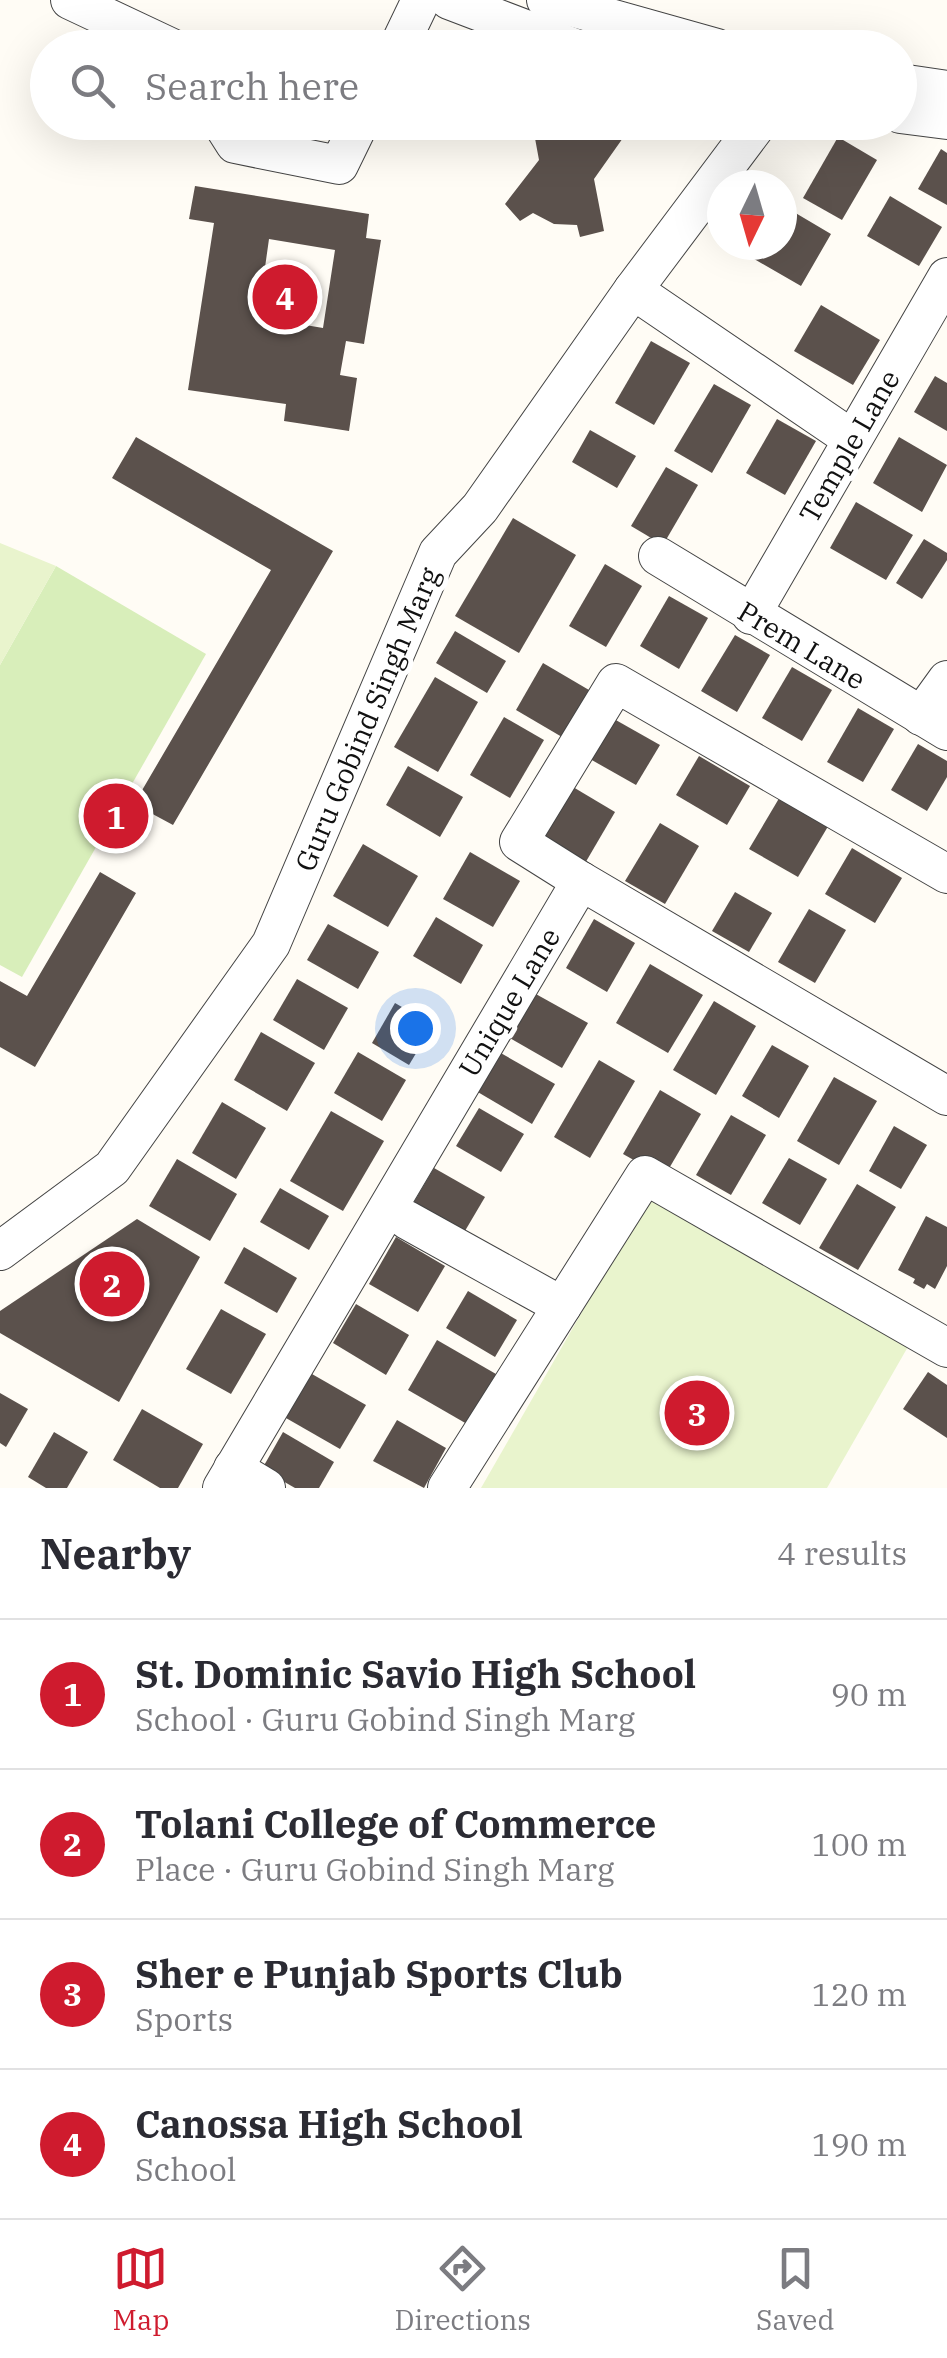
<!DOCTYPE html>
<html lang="en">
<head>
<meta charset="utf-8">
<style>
  body { margin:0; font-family:"IBM Plex Serif",serif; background:#f2f2f3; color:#2b2b33 }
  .compass { position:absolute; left:707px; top:170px; width:90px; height:90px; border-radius:50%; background:#fff; box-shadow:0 10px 40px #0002; rotate:185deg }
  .you { position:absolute; left:415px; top:1028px; width:35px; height:35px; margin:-25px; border:8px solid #fff; border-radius:50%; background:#1a73e8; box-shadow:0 0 0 15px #1a73e833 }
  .badge { display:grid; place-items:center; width:65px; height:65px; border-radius:50%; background:#cf1b2e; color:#fff; font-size:32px; font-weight:700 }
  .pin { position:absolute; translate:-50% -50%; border:5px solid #fff; box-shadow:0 2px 10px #0006 }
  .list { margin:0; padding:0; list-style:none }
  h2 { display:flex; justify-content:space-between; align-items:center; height:130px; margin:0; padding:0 40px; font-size:42px }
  h2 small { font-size:32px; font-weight:400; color:#7c7c81 }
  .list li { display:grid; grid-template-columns:65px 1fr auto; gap:30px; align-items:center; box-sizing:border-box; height:150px; padding:0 40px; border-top:2px solid #e1e1e2 }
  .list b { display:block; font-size:38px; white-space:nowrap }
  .list p { margin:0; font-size:32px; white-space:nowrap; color:#7c7c81 }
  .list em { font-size:32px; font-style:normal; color:#7c7c81 }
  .icon { flex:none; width:55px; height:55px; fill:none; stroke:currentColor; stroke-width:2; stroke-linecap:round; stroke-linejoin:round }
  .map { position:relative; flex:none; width:947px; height:1488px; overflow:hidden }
  .search { position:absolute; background:#fff; box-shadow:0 10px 40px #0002; left:30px; right:30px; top:30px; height:110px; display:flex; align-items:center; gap:25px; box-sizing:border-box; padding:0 35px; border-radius:55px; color:#7c7c81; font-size:38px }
  .sheet { height:730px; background:#fff }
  nav { display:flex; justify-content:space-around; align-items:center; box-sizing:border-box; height:140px; border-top:2px solid #e1e1e2; background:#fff; font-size:28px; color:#7c7c81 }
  nav a { display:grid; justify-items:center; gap:5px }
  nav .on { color:#cf1b2e }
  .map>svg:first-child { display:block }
</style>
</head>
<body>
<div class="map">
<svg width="947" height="1488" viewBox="0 0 947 1488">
  <rect width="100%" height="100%" fill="#fffcf5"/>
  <polygon fill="#d8eeba" points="56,566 206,654 22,977 0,965 0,665"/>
  <g fill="#e9f4cd">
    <polygon points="0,543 56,566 0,665"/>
    <polygon points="652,1190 913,1338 827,1488 481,1488"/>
  </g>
  <g fill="#5b514c" fill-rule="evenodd">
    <polygon points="532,122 623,122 630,128 594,179 604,231 580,237 577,225 554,224 533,213 520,221 505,204 539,160"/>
    <polygon points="838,137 877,160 842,220 803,198"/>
    <polygon points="941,149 947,153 947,205 918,189"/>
    <path d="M195,186l174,28 -3,24 15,2 -17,104 -18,-3 -6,34 17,3 -8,53 -65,-10 2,-17 -98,-14 26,-167 -25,-4zM269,239l66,11 -12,78 -65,-11z"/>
    <polygon points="890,196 942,227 919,266 867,236"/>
    <polygon points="782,205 831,234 801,286 730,245 782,245"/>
    <polygon points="821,305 880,340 853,385 794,351"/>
    <polygon points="651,341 690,363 654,425 615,403"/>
    <polygon points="935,376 947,383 947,431 914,412"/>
    <polygon points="714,384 751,405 712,473 674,451"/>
    <polygon points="777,419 816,441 785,495 746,473"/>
    <polygon points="590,430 636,456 617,488 572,462"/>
    <polygon points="136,437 333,551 173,825 134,804 271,570 112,478"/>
    <polygon points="899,437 947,465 922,512 873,483"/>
    <polygon points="666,467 698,485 663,545 631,526"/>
    <polygon points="856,502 913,535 886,580 830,548"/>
    <polygon points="513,518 576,555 519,653 455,616"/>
    <polygon points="924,539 947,553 947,560 922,599 896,583"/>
    <polygon points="605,564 642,586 606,647 569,626"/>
    <polygon points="669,596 708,618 679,669 640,646"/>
    <polygon points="455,631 506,661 487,693 436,663"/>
    <polygon points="735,635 770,655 737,712 701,691"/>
    <polygon points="543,663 589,690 562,737 516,710"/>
    <polygon points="792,667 832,690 802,741 762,718"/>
    <polygon points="435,677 478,702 438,772 394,747"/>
    <polygon points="858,708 894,729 863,782 827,762"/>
    <polygon points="504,717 544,740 510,798 470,775"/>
    <polygon points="614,719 660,745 636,785 590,759"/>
    <polygon points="918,744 947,761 947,777 927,811 891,790"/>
    <polygon points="699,756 750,786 727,825 676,795"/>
    <polygon points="408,766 463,797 440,837 386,805"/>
    <polygon points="573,787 615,812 584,865 541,841"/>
    <polygon points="781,795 830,823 798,877 749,849"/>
    <polygon points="660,823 699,846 665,904 625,881"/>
    <polygon points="363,844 418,876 388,927 333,896"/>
    <polygon points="852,848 902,878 875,923 825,894"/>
    <polygon points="470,852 520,881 493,927 443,899"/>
    <polygon points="100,872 136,893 35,1067 0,1047 0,981 27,996"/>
    <polygon points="735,892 772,913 749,952 712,931"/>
    <polygon points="809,909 846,930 815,983 778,962"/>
    <polygon points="436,917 483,945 461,984 413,956"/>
    <polygon points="594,919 635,943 607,992 566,968"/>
    <polygon points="328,924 379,952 358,989 307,960"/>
    <polygon points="650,964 703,995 668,1053 616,1023"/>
    <polygon points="297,979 348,1008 324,1050 273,1020"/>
    <polygon points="534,993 588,1023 562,1068 508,1037"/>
    <polygon points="714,1001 756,1026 716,1095 673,1070"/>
    <polygon points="395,1003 433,1025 409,1065 372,1043"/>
    <polygon points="261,1032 315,1063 287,1111 234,1080"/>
    <polygon points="772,1045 809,1066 779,1118 742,1096"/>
    <polygon points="358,1052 406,1080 382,1121 334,1093"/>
    <polygon points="499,1052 555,1084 532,1124 476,1091"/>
    <polygon points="599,1060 635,1081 590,1158 554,1137"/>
    <polygon points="834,1077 877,1101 839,1165 797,1141"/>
    <polygon points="660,1090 701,1114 664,1177 623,1154"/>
    <polygon points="222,1102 266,1128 236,1179 192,1153"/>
    <polygon points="479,1108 524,1134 501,1172 456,1146"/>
    <polygon points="331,1111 384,1141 343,1211 290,1181"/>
    <polygon points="731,1115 766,1135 731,1195 696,1175"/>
    <polygon points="894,1126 927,1145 901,1189 869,1171"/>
    <polygon points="789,1158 827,1179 800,1225 762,1203"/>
    <polygon points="177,1159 237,1194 210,1241 149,1206"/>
    <polygon points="434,1168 485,1197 462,1236 411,1207"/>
    <polygon points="857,1184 896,1207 858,1270 819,1248"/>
    <polygon points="280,1188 329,1216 309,1250 260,1222"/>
    <polygon points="926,1216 947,1227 947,1266 935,1289 927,1284 924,1289 913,1283 915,1279 898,1270"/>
    <polygon points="137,1219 200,1257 119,1402 0,1333 0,1311"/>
    <polygon points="396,1237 445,1266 418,1312 369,1284"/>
    <polygon points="244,1247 297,1278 277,1313 224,1283"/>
    <polygon points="468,1291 517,1320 495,1357 446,1328"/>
    <polygon points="356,1304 409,1335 386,1375 333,1343"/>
    <polygon points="221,1309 266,1334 231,1394 186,1369"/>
    <polygon points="437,1340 496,1374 467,1424 408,1390"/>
    <polygon points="305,1370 366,1405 340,1449 279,1414"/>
    <polygon points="928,1372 947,1385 947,1438 903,1409"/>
    <polygon points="0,1393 28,1409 6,1447 0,1443"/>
    <polygon points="142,1409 203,1444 178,1488 160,1488 113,1460"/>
    <polygon points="397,1420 446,1448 424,1488 373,1461"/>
    <polygon points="54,1432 88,1452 67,1488 46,1488 28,1477"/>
    <polygon points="283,1432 334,1462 319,1488 295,1488 262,1469"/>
  </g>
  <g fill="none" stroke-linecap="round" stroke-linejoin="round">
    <g stroke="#444" stroke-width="40">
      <g id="minor">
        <polyline points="70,0 172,48"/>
        <polyline points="449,0 575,48"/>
        <polyline points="546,0 717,48"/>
        <polyline points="398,48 421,0"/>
        <polyline points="900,83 947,90"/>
        <polyline points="900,114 947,120"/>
        <polyline points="221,122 235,144 339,165 360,122"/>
        <polyline points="633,290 852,439"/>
        <polyline points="658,556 947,731"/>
        <polyline points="751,615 947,277"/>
        <polyline points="921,716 947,680"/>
        <polyline points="581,881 519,842 616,683 947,874"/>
        <polyline points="407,1220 562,1306"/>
        <polyline points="0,1251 112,1168 271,944 438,553 480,508 633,290 759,122"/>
        <polyline points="233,1468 266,1488"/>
        <polyline points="222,1488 581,881 947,1096"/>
        <polyline points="447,1488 645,1175 947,1348"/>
      </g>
    </g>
    <use href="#minor" stroke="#fff" stroke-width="38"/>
  </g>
  <g text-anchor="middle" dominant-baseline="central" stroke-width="10" stroke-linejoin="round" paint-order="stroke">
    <g font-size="28" fill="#111" stroke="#fff">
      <text transform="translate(849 446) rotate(-60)">Temple Lane</text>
      <text transform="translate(802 645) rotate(31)">Prem Lane</text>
      <text transform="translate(367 719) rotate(-67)">Guru Gobind Singh Marg</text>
      <text transform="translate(509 1002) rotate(-59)">Unique Lane</text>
    </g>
  </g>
</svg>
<svg class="compass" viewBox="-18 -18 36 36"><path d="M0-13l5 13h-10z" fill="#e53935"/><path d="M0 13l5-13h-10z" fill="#7c7c81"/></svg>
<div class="you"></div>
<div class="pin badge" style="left:116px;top:816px">1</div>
<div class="pin badge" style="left:112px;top:1284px">2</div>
<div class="pin badge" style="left:697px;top:1413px">3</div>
<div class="pin badge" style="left:285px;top:297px">4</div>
<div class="search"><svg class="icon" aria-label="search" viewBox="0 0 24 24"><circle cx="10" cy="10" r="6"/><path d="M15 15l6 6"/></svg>Search here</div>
</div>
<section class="sheet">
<h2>Nearby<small>4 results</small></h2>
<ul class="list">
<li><span class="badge">1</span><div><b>St. Dominic Savio High School</b><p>School · Guru Gobind Singh Marg</p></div><em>90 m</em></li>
<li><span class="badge">2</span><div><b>Tolani College of Commerce</b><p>Place · Guru Gobind Singh Marg</p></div><em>100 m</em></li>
<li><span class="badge">3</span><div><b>Sher e Punjab Sports Club</b><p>Sports</p></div><em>120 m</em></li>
<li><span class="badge">4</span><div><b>Canossa High School</b><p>School</p></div><em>190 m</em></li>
</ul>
</section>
<nav>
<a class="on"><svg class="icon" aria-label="map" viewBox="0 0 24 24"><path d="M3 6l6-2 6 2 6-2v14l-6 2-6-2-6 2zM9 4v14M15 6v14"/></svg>Map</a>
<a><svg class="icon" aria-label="directions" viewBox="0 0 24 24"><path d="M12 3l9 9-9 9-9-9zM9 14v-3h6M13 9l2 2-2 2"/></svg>Directions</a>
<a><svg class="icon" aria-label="saved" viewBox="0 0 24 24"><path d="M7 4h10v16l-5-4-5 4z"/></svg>Saved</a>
</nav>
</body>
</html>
